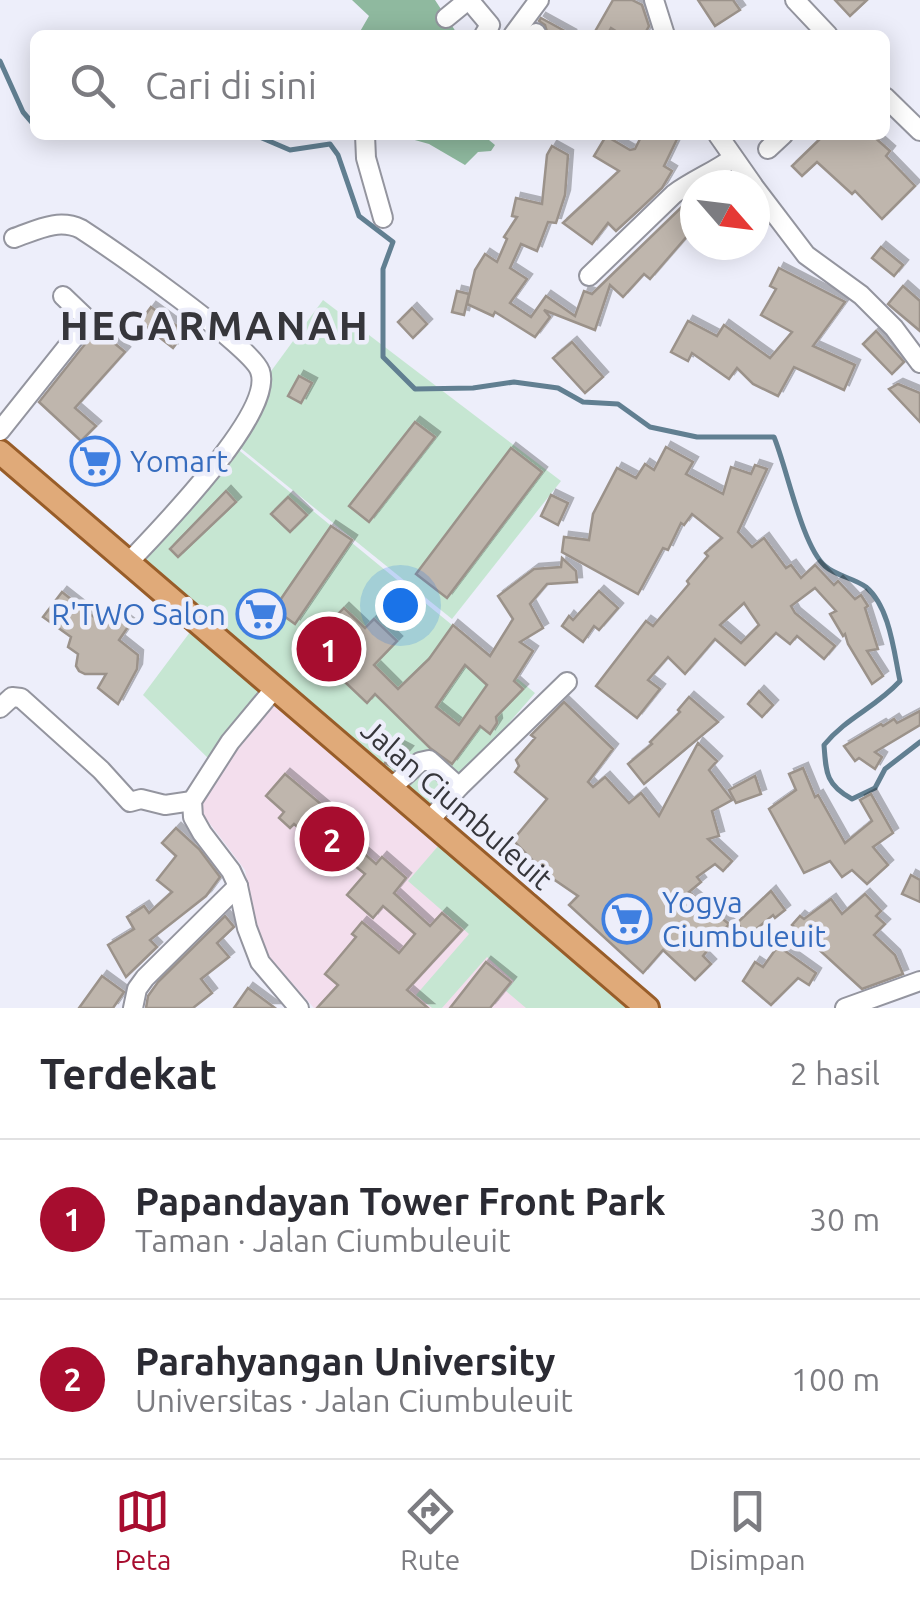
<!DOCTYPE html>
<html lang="id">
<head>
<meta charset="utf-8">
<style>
  body { margin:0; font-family:Ubuntu,sans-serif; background:#f2f2f3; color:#2b2b33 }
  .compass { position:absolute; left:680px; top:170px; width:90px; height:90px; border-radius:50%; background:#fff; box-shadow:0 5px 25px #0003; rotate:118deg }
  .you { position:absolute; left:400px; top:605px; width:35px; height:35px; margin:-25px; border:8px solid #fff; border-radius:50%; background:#1a73e8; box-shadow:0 0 0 15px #1a73e833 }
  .badge { display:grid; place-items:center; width:65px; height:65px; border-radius:50%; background:#a70d2f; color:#fff; font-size:32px; font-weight:700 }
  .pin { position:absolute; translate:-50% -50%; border:5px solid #fff; box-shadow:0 2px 10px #0006 }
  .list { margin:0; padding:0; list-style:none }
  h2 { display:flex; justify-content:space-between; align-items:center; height:130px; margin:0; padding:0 40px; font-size:42px }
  h2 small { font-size:32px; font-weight:400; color:#7c7c81 }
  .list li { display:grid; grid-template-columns:65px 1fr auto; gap:30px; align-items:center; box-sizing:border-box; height:160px; padding:0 40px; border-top:2px solid #e1e1e2 }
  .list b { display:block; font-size:38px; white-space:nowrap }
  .list p { margin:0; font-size:32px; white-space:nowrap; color:#7c7c81 }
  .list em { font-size:32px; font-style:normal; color:#7c7c81 }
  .icon { flex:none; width:55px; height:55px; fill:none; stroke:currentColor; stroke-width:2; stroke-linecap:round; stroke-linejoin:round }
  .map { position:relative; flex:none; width:920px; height:1008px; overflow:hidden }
  .search { position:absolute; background:#fff; box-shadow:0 5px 25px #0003; left:30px; right:30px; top:30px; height:110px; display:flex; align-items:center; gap:25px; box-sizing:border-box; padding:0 35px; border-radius:15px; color:#7c7c81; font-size:38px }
  .sheet { height:450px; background:#fff }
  nav { display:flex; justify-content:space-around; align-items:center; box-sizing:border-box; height:140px; border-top:2px solid #e1e1e2; background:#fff; font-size:28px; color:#7c7c81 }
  nav a { display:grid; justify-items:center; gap:5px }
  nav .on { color:#a70d2f }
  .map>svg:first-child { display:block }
</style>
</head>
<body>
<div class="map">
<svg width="920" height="1008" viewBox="0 0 920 1008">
  <defs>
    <filter id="shadow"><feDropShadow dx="5" dy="-5" stdDeviation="0" flood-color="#0004"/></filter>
  </defs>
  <rect width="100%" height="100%" fill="#edeefa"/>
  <polygon fill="#f3deed" points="275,693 637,1008 314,1008 264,951 255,925 245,870 198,808 198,794"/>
  <g fill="#c6e6d2">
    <polygon points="323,300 561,481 452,619 238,446 269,374"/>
    <polygon points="235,447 535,693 430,814 274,682 210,760 143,695 202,616 137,563"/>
    <polygon points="439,845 626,1008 526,1008 506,991 514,981 487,957 442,1008 432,1008 416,995 469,934 408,881"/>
  </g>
  <g fill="#8fb99f">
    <polygon points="352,0 435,0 458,35 358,35 369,16"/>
    <polygon points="397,135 483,135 495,145 491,151 478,152 465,165 429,144"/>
  </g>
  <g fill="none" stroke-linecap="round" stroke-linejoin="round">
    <g stroke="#617f91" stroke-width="5">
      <polyline points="0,61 23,112 35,126"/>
      <polyline points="43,135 45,135"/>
      <path d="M255,135l35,15 40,-6 8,11 21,61 34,26 -10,27v88l32,32 58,-1 41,-6 44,6 25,14 35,2 32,23 47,10h77c13,31 28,109 51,129 11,10 29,12 41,21 24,20 28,66 34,94 -25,27 -53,36 -76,64 2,28 2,40 28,54l23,-11 10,-19 35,-27"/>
    </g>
  </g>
  <g fill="#bfb6ad" stroke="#9b928a" stroke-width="2.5" fill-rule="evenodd" filter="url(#shadow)">
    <polygon points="613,0 632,0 642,5 649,26 644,35 622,35 611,28 607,35 593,35"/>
    <polygon points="698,0 733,0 740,10 715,26"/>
    <polygon points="835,0 867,0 850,16"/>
    <polygon points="541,18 572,35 548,35 545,25 539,21"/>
    <polygon points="642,135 679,135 664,166 672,171 662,188 641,208 616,231 608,223 592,244 563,223 619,171 594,156 606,136 630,150 635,149"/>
    <polygon points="824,135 872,135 890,151 886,156 915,186 882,219 855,191 852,194 817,162 802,176 792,166"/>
    <polygon points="552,146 568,155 565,195 556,223 548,222 537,251 521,244 510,268 527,279 510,303 531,317 546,296 575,316 584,291 592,294 692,197 695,200 695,227 650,279 644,274 623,297 610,285 595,330 544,310 550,317 535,337 495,312 493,316 467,304 475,270 485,254 497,262 507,239 504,237 517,217 512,216 516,198 542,204 547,155"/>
    <polygon points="881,247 903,265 894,276 872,258"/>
    <polygon points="779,268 845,302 813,346 855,365 844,390 794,367 778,396 753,384 737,368 729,379 692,353 688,361 671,352 688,321 717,336 724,325 770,358 792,332 761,315 776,289 770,286"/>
    <polygon points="903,286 920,301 920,331 888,304"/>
    <polygon points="457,291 469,294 464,315 452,312"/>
    <polygon points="151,307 185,332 173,348 140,322"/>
    <polygon points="412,308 427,324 413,338 398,322"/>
    <polygon points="97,329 125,352 75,408 96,426 81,441 39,402"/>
    <polygon points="876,331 904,362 892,374 863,344"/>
    <polygon points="572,342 603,377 585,393 553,358"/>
    <polygon points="299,376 312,383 301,403 288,396"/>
    <polygon points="898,384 920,393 920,422 889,389"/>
    <polygon points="415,422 435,437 369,522 349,506"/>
    <path d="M666,447l27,15 -7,12 37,20 8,-27 20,7 4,-9 12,4 -29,63 14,15 12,-9 22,30 5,-3 10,13 14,-13 19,20 4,-4 17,18 6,-4 7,11 -3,2 13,41 -11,2 16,25 -11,8 -24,-40 -3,-10 -2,2 -13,-22 6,-3 -21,-23 -24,18 4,7 40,33 -11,13 -27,-23 -7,8 -14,-11 -31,32 -30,-26 -30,35 -17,-17 -20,23 12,9 -23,29 -41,-32 50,-65 7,5 36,-42 -2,-3 21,-25 -3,-3 17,-15 -30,-24 -8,11 -3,-2 -13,27 -5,-2 -25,46 -76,-42 2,-15 25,3 4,-26 24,-46 19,10 9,-14 9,6zM744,603l15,22 -18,18 -21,-18z"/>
    <polygon points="511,448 542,472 447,598 416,574"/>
    <polygon points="226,491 236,502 178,557 170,549"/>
    <polygon points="551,495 568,503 558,525 541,516"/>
    <polygon points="288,497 307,515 290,532 271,514"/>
    <polygon points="331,526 352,540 295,624 274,609"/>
    <path d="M562,558l14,13 1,11 -30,2 -17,20 13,24 -23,14 13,9 -19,30 9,8 -27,28 1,6 -7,11 -10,-8 -28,38 -22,-16 -55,-54 -8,9 -60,-57 37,-38 21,20 9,-9 23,22 -23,24 24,24 31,-30 24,-34 37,31 23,-37 -15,-23 36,-27 27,-2zM465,665l22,20 -28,40 -23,-18z"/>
    <polygon points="599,591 618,608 599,630 594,626 583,642 562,626 569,616 573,620"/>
    <polygon points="62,592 104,625 113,611 130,624 119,640 138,655 137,669 118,704 98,688 106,674 85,674 79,671 76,666 78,654 68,647 71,637 43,617"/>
    <polygon points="759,691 773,705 762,717 748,704"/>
    <polygon points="689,697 718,722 644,784 628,764 652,744 650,742 680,712 678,710"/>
    <polygon points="564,702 613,749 588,782 593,787 605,777 629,803 641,793 659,816 698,743 717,761 709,770 732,800 712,811 719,836 708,839 732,861 723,871 715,864 697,877 701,882 689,892 729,924 703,956 711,964 695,980 663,950 643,973 569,905 578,896 546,874 513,840 547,799 515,772 519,766 516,760 535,738 531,735"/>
    <polygon points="920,711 920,725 875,752 882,757 875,769 859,758 855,761 844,746 881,724 883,726 894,719 897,723"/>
    <polygon points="395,744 408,751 394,768 385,763"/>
    <polygon points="803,768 815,797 818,795 845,843 872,821 860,800 871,794 893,833 873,847 888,865 867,884 852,870 842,877 830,861 804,873 769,809 796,790 789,774"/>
    <polygon points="285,774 334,815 313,840 294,824 290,828 279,818 284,812 266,796"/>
    <polygon points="755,776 761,794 736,803 729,790"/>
    <polygon points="176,828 199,849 220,877 206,896 150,940 157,947 126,977 108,945 134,929 127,917 144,906 149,913 172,892 157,880 176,856 162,843"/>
    <polygon points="359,849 376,864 382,857 406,878 394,893 430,926 442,913 462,930 407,990 428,1008 317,1008 338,985 325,974 356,937 352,934 362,922 399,953 415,934 383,906 373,918 347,895 365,874 349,861"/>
    <polygon points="911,875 920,880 920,902 902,894"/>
    <polygon points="771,891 785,910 775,918 773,915 748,936 737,923"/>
    <polygon points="865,894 881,911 876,916 885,924 874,935 895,955 903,974 862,989 792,925 800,916 804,919 831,899 842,914"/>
    <polygon points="225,916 234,927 217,943 229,957 201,979 212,993 193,1008 146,1008 148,996 158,982"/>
    <polygon points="778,946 816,973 809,985 798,978 771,1005 743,981 755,962 763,967"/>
    <polygon points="486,962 511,982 490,1008 450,1008"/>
    <polygon points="102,976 124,992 113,1008 79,1008"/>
    <polygon points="248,988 275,1008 234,1008"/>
  </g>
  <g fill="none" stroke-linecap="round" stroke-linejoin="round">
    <g stroke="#94959f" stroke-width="22">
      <g id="minor">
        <polyline points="469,0 490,25 484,35"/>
        <polyline points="654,0 665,35"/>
        <polyline points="795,0 828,35"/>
        <polyline points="446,18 468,0"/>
        <polyline points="513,35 539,0"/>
        <polyline points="534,35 536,33"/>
        <polyline points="885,97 920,131"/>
        <polyline points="365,135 366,158 383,218"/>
        <polyline points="718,135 753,185"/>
        <polyline points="768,149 783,135"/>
        <polyline points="755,188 806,255 861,295 894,328 920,363"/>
        <path d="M14,238c23,-8 44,-20 67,-9 29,19 171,117 179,142 15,42 -102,160 -131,191"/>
        <path d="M589,276l85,-82c19,-14 40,-22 59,-36"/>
        <polyline points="0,431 86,323 86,318 63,296"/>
        <polyline points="275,688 230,742 192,801 193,817 202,833 231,871 238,886 247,928 260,962 299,1008"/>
        <polyline points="0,708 12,697 21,698 101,770 130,802 141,799 165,805 192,801"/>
        <polyline points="392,787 420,762 429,760 459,787"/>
        <polyline points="430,820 459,787 567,682"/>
        <polyline points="133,1008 137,989 145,978 238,886"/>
        <polyline points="845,1008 920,981"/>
      </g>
    </g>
    <g stroke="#985d29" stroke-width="28">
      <polyline id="major" points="0,452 647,1008"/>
    </g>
    <use href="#minor" stroke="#fff" stroke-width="18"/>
    <use href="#major" stroke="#e0aa79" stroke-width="22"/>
  </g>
  <defs>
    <g id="supermarket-ring" transform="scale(2.5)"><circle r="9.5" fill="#edeefa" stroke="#3f7fe0" stroke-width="1.5"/><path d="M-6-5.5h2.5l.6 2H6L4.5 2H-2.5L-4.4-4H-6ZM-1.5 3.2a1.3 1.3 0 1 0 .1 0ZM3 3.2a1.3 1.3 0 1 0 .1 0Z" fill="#3f7fe0"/></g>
  </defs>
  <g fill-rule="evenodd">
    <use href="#supermarket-ring" x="95" y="461"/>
    <use href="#supermarket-ring" x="261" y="614"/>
    <use href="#supermarket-ring" x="627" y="919"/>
  </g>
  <g text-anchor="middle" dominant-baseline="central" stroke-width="9" stroke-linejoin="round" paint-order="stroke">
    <g font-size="30" fill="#366cbe" stroke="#edeefa" text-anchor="start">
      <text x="130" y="461">Yomart</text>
      <text x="226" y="614" text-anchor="end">R'TWO Salon</text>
      <text x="662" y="902">Yogya<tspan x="662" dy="34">Ciumbuleuit</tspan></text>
    </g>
    <g font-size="30" fill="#36363b" stroke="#edeefa">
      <text transform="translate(457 804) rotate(41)">Jalan Ciumbuleuit</text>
    </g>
    <g font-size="40" font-weight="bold" letter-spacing="2.5" fill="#36363b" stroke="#edeefa">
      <text x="215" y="325">HEGARMANAH</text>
    </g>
  </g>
</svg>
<svg class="compass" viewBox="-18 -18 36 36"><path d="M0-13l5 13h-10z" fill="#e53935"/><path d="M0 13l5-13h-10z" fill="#7c7c81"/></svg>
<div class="you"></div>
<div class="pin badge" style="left:329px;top:649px">1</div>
<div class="pin badge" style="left:332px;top:839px">2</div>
<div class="search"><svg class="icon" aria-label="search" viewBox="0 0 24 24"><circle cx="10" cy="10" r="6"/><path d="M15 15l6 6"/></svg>Cari di sini</div>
</div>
<section class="sheet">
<h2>Terdekat<small>2 hasil</small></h2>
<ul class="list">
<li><span class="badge">1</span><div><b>Papandayan Tower Front Park</b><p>Taman · Jalan Ciumbuleuit</p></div><em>30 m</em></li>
<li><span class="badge">2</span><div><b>Parahyangan University</b><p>Universitas · Jalan Ciumbuleuit</p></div><em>100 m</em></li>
</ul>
</section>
<nav>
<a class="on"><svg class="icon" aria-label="map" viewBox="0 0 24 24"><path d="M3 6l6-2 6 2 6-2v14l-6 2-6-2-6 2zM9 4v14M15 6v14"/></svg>Peta</a>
<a><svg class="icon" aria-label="directions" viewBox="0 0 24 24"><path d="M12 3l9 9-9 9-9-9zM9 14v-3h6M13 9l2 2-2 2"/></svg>Rute</a>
<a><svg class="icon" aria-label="saved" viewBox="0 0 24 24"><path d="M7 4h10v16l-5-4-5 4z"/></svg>Disimpan</a>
</nav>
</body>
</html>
